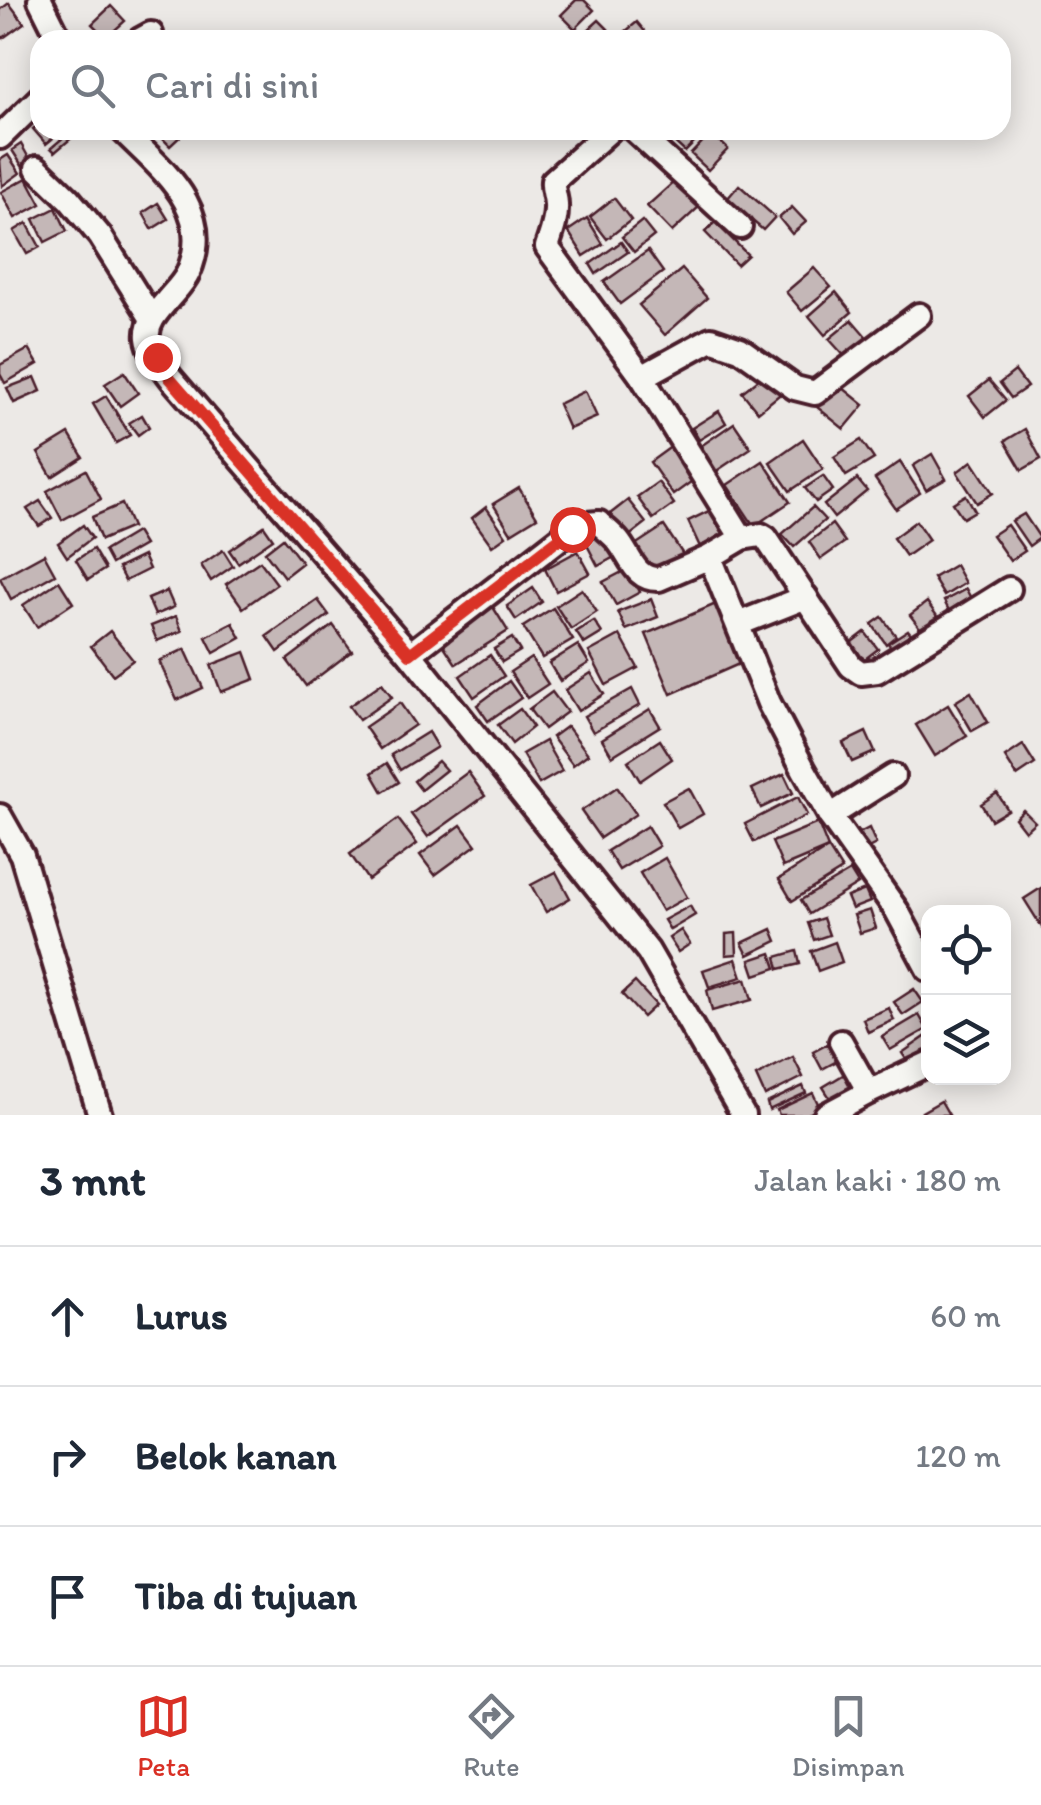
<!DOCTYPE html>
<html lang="id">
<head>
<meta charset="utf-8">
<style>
  body { margin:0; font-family:Itim,sans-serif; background:#f6f6f7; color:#1f2937 }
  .controls { position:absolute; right:30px; bottom:30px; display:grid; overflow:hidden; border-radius:20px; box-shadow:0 5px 25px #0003 }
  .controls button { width:90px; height:90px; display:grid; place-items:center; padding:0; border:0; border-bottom:2px solid #e0e1e3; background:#fff; color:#1f2937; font:50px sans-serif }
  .stop { position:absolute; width:30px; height:30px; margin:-22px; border:8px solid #d93025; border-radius:50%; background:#fff }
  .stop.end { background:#d93025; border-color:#fff; box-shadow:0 2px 10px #0008 }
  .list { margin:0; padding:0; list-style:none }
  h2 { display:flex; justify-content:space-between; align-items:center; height:130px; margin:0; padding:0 40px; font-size:42px }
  h2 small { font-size:32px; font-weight:400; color:#747a83 }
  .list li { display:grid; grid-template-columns:65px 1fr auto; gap:30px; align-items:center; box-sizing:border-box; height:140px; padding:0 40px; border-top:2px solid #e0e1e3 }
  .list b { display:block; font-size:38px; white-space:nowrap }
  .list em { font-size:32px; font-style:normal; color:#747a83 }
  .icon { flex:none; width:55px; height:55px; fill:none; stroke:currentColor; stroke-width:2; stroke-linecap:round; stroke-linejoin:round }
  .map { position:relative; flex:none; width:1041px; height:1115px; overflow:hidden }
  .search { position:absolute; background:#fff; box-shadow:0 5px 25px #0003; left:30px; right:30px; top:30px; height:110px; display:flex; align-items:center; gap:25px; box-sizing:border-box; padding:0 35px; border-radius:30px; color:#747a83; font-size:38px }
  .sheet { height:550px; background:#fff }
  nav { display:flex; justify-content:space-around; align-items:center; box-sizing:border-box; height:140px; border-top:2px solid #e0e1e3; background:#fff; font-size:28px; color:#747a83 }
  nav a { display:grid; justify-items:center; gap:5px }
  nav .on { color:#d93025 }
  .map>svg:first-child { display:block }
</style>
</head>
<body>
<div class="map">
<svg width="1041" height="1115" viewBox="0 0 1041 1115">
  <rect width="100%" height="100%" fill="#ece9e6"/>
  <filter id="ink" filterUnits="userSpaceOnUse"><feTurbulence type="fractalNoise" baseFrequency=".01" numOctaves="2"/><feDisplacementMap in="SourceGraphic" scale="20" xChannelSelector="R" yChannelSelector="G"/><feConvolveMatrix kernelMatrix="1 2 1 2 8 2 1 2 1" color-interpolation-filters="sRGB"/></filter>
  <g filter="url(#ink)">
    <g fill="#c4b7b7" stroke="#4a1f2b" stroke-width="2.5">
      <polygon points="576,0 584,0 594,10 575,29 561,15"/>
      <polygon points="9,3 24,23 3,38 0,34 0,10"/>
      <polygon points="111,6 125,21 106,38 92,24"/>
      <polygon points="599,20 608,29 595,40 577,40"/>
      <polygon points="637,22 652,40 623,40 620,36"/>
      <polygon points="40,123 40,130 63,130 46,144 33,129"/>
      <polygon points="72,130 81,130 55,152 51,148"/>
      <polygon points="154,130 187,130 170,146"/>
      <polygon points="676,130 707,130 685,152 669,137"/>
      <polygon points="711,133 728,149 708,170 691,154"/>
      <polygon points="21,144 34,167 26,172 12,150"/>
      <polygon points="8,155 20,173 2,186 0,160"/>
      <polygon points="27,178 41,204 15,218 1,192"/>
      <polygon points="676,180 700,206 672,232 647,206"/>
      <polygon points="739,185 775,217 763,230 727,199"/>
      <polygon points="614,198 631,220 607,239 590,217"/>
      <polygon points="158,203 168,219 152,229 143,213"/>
      <polygon points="792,207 806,222 792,234 779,218"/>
      <polygon points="56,208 67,231 45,242 34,219"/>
      <polygon points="587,218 603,244 584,256 568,231"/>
      <polygon points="642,221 654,236 634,252 622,237"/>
      <polygon points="715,222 748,255 737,265 705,232"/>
      <polygon points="27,223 40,247 27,254 14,231"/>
      <polygon points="621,242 628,252 596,274 590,264"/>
      <polygon points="648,251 663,272 620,304 604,282"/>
      <polygon points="814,268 831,287 802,311 786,292"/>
      <polygon points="682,269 707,298 665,335 639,305"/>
      <polygon points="836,292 852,312 825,335 809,316"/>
      <polygon points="852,320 871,342 849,361 829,339"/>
      <polygon points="29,349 38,364 5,383 0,374 0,365"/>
      <polygon points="769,371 784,391 758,412 742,392"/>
      <polygon points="1015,371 1027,387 1011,398 1000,383"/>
      <polygon points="124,372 138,393 120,406 105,384"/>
      <polygon points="35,377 41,391 14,403 7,388"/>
      <polygon points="989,380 1006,400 985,417 969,396"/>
      <polygon points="837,383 864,405 844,429 817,407"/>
      <polygon points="585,391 597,417 569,429 558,404"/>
      <polygon points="106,396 130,435 116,443 93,404"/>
      <polygon points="719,411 726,423 699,440 692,428"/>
      <polygon points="142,415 149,427 138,435 129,423"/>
      <polygon points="734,423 751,448 715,472 698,448"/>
      <polygon points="1025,429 1041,459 1022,470 1005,441"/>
      <polygon points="69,434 83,457 52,477 38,453"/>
      <polygon points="803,439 823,469 790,491 770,462"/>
      <polygon points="861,440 874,459 846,476 834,457"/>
      <polygon points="672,446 695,479 673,495 650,462"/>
      <polygon points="932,454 946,479 926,490 913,466"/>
      <polygon points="763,461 790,502 754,526 727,485"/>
      <polygon points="972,461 993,493 977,503 957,472"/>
      <polygon points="900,462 920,493 896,509 875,479"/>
      <polygon points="86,470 101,499 62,520 47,491"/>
      <polygon points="823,476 833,490 816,502 805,488"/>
      <polygon points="857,479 867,491 834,518 824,505"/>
      <polygon points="658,482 674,504 653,519 637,497"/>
      <polygon points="519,488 537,517 511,533 493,504"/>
      <polygon points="966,495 975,511 963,518 953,503"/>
      <polygon points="628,500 646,523 628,537 610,514"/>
      <polygon points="40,501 52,518 39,526 27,509"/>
      <polygon points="122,504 132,527 101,540 92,517"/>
      <polygon points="486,507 506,536 492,546 472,518"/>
      <polygon points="813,507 825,520 794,547 782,534"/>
      <polygon points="715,508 727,533 700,547 688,521"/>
      <polygon points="1024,514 1040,538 1029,546 1012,521"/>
      <polygon points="916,521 929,540 906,556 893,538"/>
      <polygon points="832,524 845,542 821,559 809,542"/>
      <polygon points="83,525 92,538 67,557 58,543"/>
      <polygon points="1007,525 1025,551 1010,561 992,535"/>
      <polygon points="264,526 273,539 238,563 229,550"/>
      <polygon points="664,526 684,556 655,575 635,545"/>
      <polygon points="136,532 144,545 111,564 104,551"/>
      <polygon points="604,533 616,556 598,566 586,543"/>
      <polygon points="283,538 302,563 284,577 265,552"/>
      <polygon points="93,549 105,569 88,580 76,560"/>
      <polygon points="223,550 233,566 211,581 201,565"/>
      <polygon points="578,551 590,573 556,591 545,569"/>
      <polygon points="44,554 55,574 11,599 0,578"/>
      <polygon points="143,556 149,569 125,581 118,568"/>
      <polygon points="260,561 277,584 243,608 226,584"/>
      <polygon points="955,565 965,583 944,596 933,578"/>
      <polygon points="628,569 640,592 616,605 603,582"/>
      <polygon points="59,581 73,603 37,627 23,605"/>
      <polygon points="533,588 542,602 516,620 507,606"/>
      <polygon points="582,589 597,612 571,629 556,606"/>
      <polygon points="966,589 975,606 953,618 944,601"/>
      <polygon points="167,591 174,607 155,615 148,599"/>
      <polygon points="651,599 658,617 626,630 618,612"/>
      <polygon points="318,600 329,615 278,652 267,636"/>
      <polygon points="723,601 748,660 671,694 646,634"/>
      <polygon points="927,602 942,623 926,636 910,615"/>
      <polygon points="493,607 508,631 456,664 440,640"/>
      <polygon points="553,608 573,640 542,658 523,627"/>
      <polygon points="176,616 182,631 157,641 151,626"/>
      <polygon points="882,617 896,636 886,644 872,624"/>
      <polygon points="594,621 602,633 584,644 576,632"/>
      <polygon points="233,623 241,638 214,653 206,637"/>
      <polygon points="333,625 352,651 306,686 287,660"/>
      <polygon points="908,630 916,640 896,654 888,643"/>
      <polygon points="110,631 133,660 113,675 91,646"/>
      <polygon points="865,632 878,649 861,662 848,645"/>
      <polygon points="620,635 638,668 606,685 589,652"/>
      <polygon points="512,638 520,651 502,662 494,649"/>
      <polygon points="578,645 589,663 560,681 549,663"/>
      <polygon points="185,649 203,688 177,700 159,661"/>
      <polygon points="245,652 255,679 221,692 211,665"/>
      <polygon points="490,655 504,676 474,697 460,676"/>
      <polygon points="531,658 548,684 527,698 510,672"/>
      <polygon points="591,673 604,694 578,711 565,690"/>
      <polygon points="509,681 521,698 488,721 477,705"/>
      <polygon points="382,683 392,697 359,720 349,706"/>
      <polygon points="632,689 640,705 593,732 584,716"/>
      <polygon points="552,692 567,712 544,729 529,709"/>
      <polygon points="971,692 988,722 972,731 955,702"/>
      <polygon points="400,703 415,725 380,749 365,727"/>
      <polygon points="948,705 967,736 935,756 916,725"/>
      <polygon points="520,709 533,727 512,744 498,725"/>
      <polygon points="650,709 660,726 612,756 602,739"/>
      <polygon points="567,726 588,754 573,765 552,737"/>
      <polygon points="428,732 437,747 400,770 391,755"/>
      <polygon points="866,732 875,752 852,762 843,743"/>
      <polygon points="660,740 672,759 640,781 628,761"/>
      <polygon points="545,741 562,771 539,784 522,754"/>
      <polygon points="1023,745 1035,764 1017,776 1005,757"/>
      <polygon points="438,761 446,770 421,790 414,781"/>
      <polygon points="387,763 399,782 383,792 372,773"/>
      <polygon points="468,772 485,796 428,837 411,814"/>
      <polygon points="784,774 793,793 761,808 752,789"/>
      <polygon points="617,787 636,814 600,838 581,811"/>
      <polygon points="689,788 703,814 678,828 663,802"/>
      <polygon points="997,793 1008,810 991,820 981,804"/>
      <polygon points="798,797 807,815 754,842 745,824"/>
      <polygon points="1023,810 1035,822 1025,831 1015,818"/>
      <polygon points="398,819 417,844 368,880 350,854"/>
      <polygon points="818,823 828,848 783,867 772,842"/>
      <polygon points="461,825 476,845 435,875 420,855"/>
      <polygon points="647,826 659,846 619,870 607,851"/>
      <polygon points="869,828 876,844 862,851 854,836"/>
      <polygon points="828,848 842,870 792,901 779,879"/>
      <polygon points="665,858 687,897 662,911 640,873"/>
      <polygon points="850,871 858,884 809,914 801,900"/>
      <polygon points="556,872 570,898 546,912 531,885"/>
      <polygon points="1041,888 1041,926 1024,899"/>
      <polygon points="865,890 870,902 852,909 847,897"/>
      <polygon points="690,906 695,915 670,930 664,920"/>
      <polygon points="870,910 876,928 860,933 854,915"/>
      <polygon points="823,918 829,935 814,940 808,923"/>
      <polygon points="772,929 777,941 748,955 742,943"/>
      <polygon points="681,930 690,944 678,952 669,938"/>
      <polygon points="736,933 737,954 726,955 726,934"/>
      <polygon points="835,942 842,962 818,971 811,951"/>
      <polygon points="797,951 800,964 779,969 776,957"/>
      <polygon points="771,953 776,968 755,975 750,960"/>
      <polygon points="736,959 742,977 709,987 703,970"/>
      <polygon points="746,979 752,1000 712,1011 707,990"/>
      <polygon points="635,982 656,1005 643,1017 622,994"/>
      <polygon points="914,989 923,1002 903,1015 894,1002"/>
      <polygon points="889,1008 894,1020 868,1032 863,1019"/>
      <polygon points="919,1015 927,1029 890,1050 882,1037"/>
      <polygon points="928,1035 928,1057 912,1068 902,1053"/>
      <polygon points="828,1044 837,1061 822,1069 813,1052"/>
      <polygon points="793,1057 803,1077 765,1096 756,1076"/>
      <polygon points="848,1072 859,1091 835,1106 823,1087"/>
      <polygon points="803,1086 806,1093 769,1110 767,1103"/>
      <polygon points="813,1093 820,1108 806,1115 779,1115 777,1110"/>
      <polygon points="941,1101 949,1115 924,1115 922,1112"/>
    </g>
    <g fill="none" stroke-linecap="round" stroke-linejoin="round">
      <g stroke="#4a1f2b" stroke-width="30">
        <g id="minor">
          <polyline points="40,0 60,40"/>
          <polyline points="140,40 151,34"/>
          <path d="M122,130c40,40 94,80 66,143 -4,9 -12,17 -19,25 -9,11 -23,24 -21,40 1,13 15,29 23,40l239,276 238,297 95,164"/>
          <path d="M610,130l-57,51c-1,9 3,15 3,24 1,15 -5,29 -9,42l95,130 100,161"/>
          <polyline points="634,130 740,227"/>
          <polyline points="0,137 40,98"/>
          <polyline points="37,168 69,199 100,236 152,319"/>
          <polyline points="642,377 711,339 740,349 795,388 815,393 919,315"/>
          <polyline points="710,557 769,703 803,768 830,816 897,911 928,969"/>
          <polyline points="738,624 806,597"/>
          <path d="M410,654l162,-125 14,-5 13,-1c6,6 13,11 19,18 13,16 17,39 41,38l51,-22 32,-19 19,-3 5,3 85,128 10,7 16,-2 132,-82"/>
          <polyline points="0,816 22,855 100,1115"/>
          <polyline points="830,816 893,776"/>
          <polyline points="869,1092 928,1064"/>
          <polyline points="826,1115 869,1092 841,1042"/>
        </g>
      </g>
      <use href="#minor" stroke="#f6f6f2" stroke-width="22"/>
    </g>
  </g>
  <g fill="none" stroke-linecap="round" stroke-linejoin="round" filter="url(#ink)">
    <polyline stroke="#d93025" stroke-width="12" points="157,357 170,378 410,654 572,529"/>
  </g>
</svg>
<div class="controls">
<button><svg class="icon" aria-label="locate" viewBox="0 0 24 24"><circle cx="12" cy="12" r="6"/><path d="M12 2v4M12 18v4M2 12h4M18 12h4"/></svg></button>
<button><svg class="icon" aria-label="layers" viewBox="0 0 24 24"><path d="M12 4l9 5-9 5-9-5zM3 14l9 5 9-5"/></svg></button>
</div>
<div class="stop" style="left:572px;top:529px"></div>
<div class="stop end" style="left:157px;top:357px"></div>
<div class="search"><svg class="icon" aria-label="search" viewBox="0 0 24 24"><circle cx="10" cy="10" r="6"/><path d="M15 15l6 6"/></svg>Cari di sini</div>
</div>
<section class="sheet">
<h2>3 mnt<small>Jalan kaki · 180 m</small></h2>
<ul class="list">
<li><svg class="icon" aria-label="ahead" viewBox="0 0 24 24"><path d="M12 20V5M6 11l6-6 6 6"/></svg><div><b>Lurus</b></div><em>60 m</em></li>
<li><svg class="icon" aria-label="right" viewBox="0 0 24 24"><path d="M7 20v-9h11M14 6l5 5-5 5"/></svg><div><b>Belok kanan</b></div><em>120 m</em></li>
<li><svg class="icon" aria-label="arrive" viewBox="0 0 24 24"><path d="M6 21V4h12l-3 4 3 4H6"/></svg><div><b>Tiba di tujuan</b></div></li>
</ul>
</section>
<nav>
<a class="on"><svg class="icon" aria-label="map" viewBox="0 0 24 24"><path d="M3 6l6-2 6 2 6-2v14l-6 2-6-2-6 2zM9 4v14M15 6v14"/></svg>Peta</a>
<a><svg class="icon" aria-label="directions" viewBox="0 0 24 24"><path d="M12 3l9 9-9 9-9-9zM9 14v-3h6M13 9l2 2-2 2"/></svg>Rute</a>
<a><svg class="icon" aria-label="saved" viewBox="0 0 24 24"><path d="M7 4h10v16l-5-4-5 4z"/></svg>Disimpan</a>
</nav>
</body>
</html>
